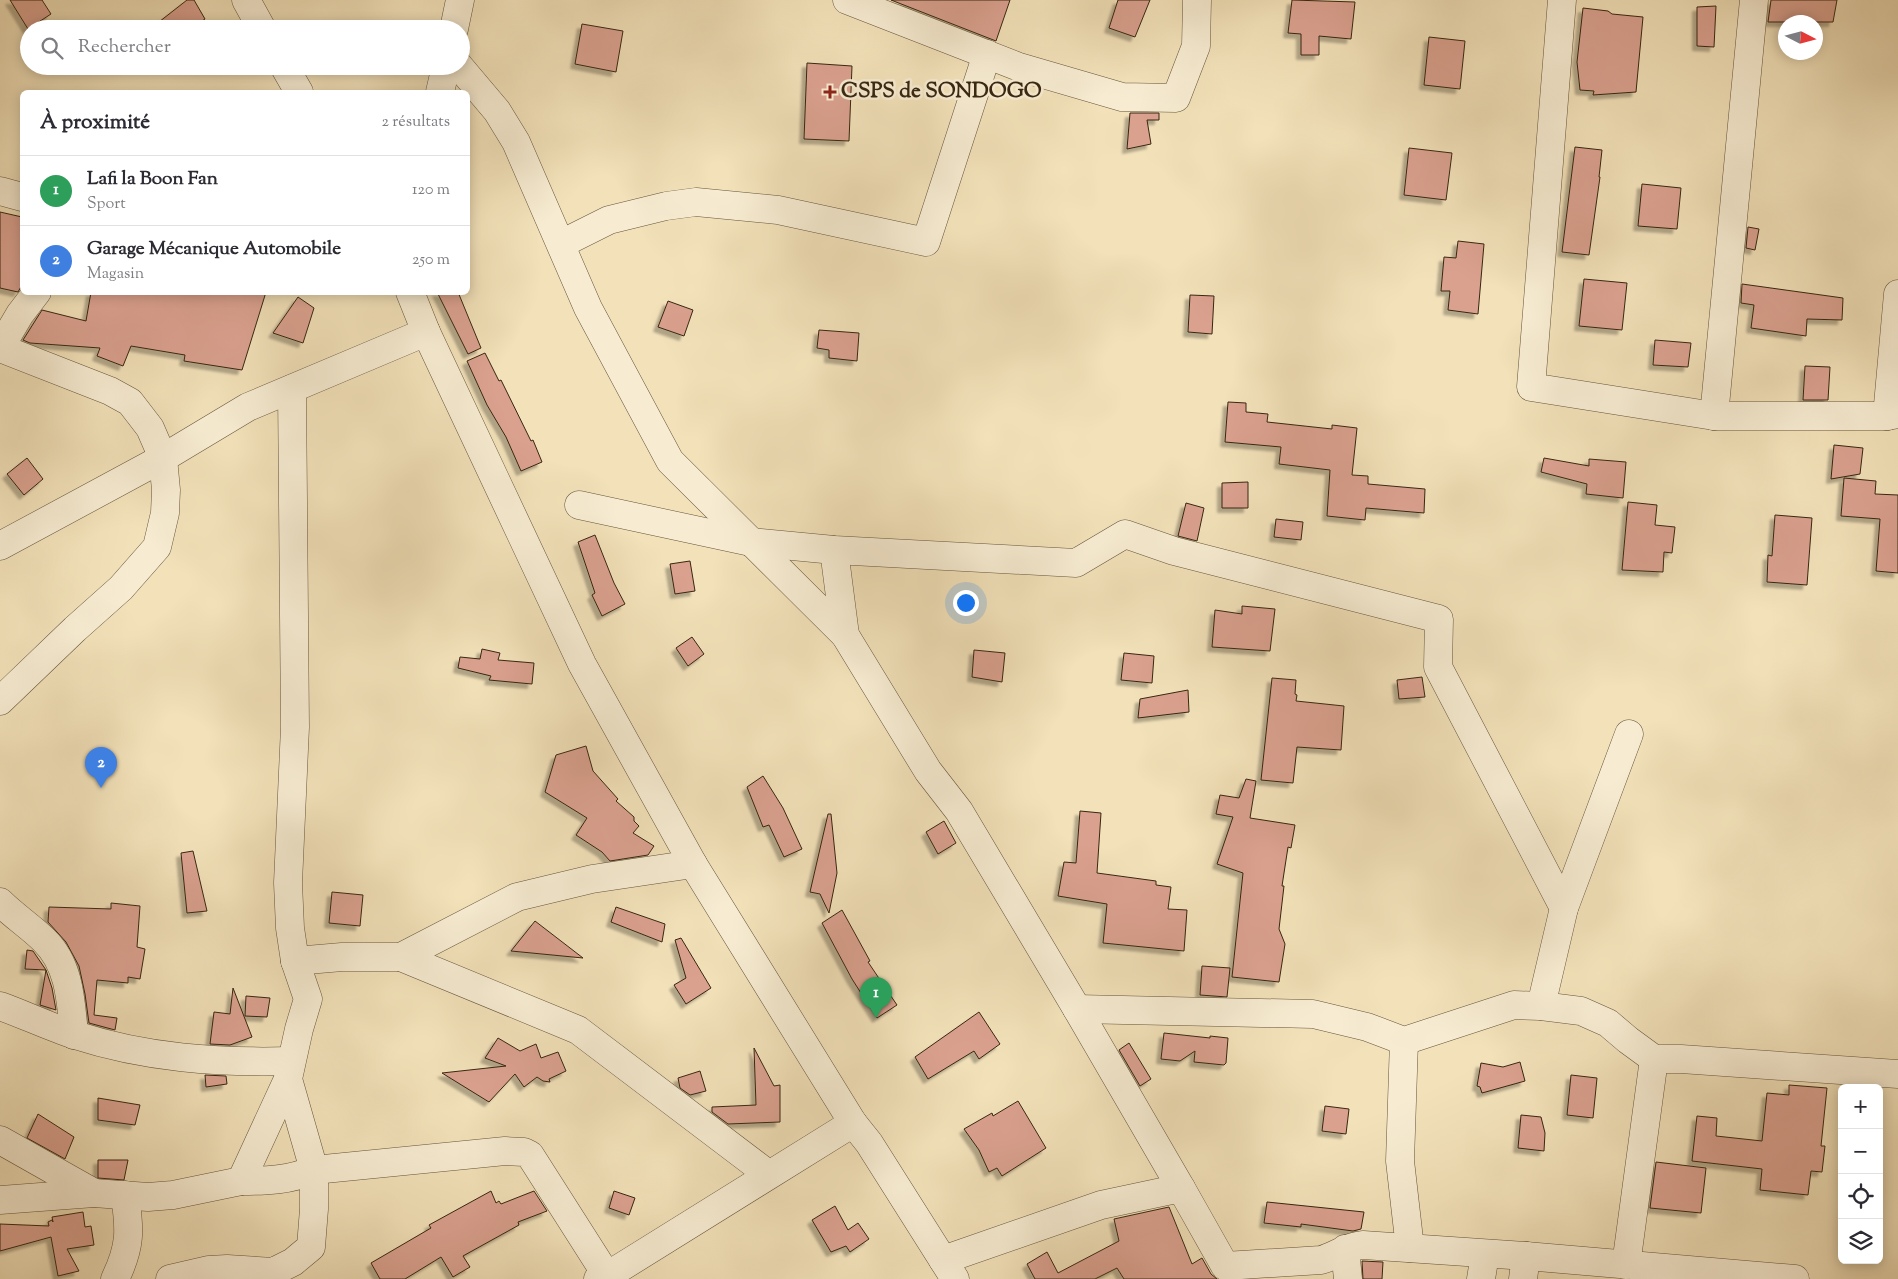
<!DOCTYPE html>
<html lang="fr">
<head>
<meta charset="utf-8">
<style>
  body { margin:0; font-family:"Sorts Mill Goudy",serif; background:#f2f2f3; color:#2b2b33 }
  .controls { position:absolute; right:15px; bottom:15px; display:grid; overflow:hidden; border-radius:8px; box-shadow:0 2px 12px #0003 }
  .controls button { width:45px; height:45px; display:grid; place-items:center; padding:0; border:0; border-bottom:1px solid #e1e1e2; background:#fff; color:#2b2b33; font:25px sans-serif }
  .compass { position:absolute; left:1778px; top:15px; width:45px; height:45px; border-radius:50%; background:#fff; box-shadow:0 2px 12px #0003; rotate:96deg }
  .you { position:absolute; left:965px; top:602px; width:18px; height:18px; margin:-12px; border:4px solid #fff; border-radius:50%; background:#1a73e8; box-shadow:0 0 0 8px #1a73e833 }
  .badge { display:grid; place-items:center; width:32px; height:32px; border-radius:50%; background:#8f2418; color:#fff; font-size:16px; font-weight:700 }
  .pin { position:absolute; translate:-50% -41px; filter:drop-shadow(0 1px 2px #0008) }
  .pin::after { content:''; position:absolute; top:26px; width:18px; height:15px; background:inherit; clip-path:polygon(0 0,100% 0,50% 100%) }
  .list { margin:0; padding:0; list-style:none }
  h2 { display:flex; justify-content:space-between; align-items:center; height:65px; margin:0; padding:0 20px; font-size:21px }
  h2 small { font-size:16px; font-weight:400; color:#7c7c81 }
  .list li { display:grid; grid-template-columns:32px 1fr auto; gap:15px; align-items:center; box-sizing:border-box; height:70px; padding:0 20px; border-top:1px solid #e1e1e2 }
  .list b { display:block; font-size:19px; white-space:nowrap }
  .list p { margin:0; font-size:16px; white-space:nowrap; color:#7c7c81 }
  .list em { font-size:16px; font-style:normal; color:#7c7c81 }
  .icon { flex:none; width:28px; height:28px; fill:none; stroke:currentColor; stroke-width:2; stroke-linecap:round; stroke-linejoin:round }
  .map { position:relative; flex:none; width:1898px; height:1279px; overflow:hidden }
  .search { position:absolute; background:#fff; box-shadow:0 2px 12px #0003; left:20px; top:20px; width:450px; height:55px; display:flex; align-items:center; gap:12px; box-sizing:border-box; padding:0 18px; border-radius:28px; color:#7c7c81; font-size:19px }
  .panel { position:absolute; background:#fff; box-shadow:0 2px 12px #0003; left:20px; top:90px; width:450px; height:205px; border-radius:8px }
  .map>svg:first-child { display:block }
</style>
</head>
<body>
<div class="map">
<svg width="1898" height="1279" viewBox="0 0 1898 1279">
  <defs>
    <filter id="shadow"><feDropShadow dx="-4.5" dy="4.5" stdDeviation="1" flood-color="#0004"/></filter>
  </defs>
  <rect width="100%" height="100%" fill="#f2e1b9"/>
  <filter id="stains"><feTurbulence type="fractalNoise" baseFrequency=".004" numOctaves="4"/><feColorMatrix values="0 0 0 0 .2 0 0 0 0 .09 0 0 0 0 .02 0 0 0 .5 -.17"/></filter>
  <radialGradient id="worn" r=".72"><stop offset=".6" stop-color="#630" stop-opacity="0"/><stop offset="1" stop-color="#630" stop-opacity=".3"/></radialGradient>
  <g fill="#daa18f" stroke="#372611" filter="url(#shadow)">
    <polygon points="10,0 42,0 51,14 28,29"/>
    <polygon points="187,0 194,0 205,19 190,29 150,29"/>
    <polygon points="891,0 1010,0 996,41"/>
    <polygon points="1118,0 1150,0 1135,37 1109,28"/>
    <polygon points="1292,0 1355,2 1351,39 1319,36 1319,55 1301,55 1301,34 1288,33"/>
    <polygon points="1771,0 1837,0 1833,22 1768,22"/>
    <polygon points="1716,6 1714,47 1697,46 1697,7"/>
    <polygon points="1583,8 1608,11 1612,14 1643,17 1636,92 1593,95 1594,91 1580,90 1577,62"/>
    <polygon points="582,24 623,31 616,72 575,64"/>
    <polygon points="1429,37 1465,41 1460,89 1424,85"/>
    <polygon points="807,63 852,66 849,141 804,139"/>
    <polygon points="1130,113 1159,113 1159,120 1147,120 1151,144 1127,149"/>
    <polygon points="1575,147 1602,150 1599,177 1600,177 1589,255 1562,252"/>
    <polygon points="1409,148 1452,153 1446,200 1404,195"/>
    <polygon points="1642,184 1681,188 1677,229 1638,226"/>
    <polygon points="0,212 22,217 22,285 18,292 0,288"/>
    <polygon points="1748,227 1759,229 1755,250 1746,248"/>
    <polygon points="1458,241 1484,244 1478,314 1448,310 1450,291 1441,291 1444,257 1456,258"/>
    <polygon points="1584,279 1627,283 1622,330 1579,326"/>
    <polygon points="1742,284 1843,298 1842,320 1807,319 1806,336 1751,328 1754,305 1741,303"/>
    <polygon points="91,292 266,292 242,370 184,361 185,355 131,346 123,366 97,356 100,348 30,343 23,340 42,310 86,321"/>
    <polygon points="437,292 458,292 481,348 468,354"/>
    <polygon points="1190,295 1214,296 1212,334 1188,332"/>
    <polygon points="298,297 314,308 303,343 273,333"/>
    <polygon points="668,301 693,310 684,336 658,327"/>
    <polygon points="819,330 859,333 857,361 829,358 829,350 817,348"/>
    <polygon points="1655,340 1691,343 1688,367 1653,365"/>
    <polygon points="485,353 499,381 501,380 531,441 533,440 542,462 521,471 506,437 487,405 467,361"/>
    <polygon points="1805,366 1830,367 1828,400 1803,400"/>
    <polygon points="1228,402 1246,403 1246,412 1268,414 1267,422 1332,429 1332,425 1357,428 1352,475 1368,476 1368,484 1425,489 1424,513 1366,508 1365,520 1327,516 1330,470 1279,464 1281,447 1225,442"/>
    <polygon points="1834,445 1863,448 1860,474 1831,479"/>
    <polygon points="27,458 43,479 24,495 7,474"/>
    <polygon points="1544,458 1589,466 1589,459 1626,462 1623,498 1586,494 1587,484 1541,472"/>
    <polygon points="1844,478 1876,481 1875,494 1898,495 1898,573 1876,571 1880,519 1841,516"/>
    <polygon points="1248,482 1248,508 1222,508 1222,483"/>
    <polygon points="1628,502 1657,505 1655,525 1675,527 1672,553 1664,552 1663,572 1622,570"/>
    <polygon points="1186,503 1204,508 1197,541 1178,536"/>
    <polygon points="1775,515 1812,518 1807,585 1767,582 1768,555 1772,556"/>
    <polygon points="1276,519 1303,522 1301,540 1274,537"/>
    <polygon points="595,535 614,583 625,604 602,616 592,595 595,593 578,542"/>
    <polygon points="690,561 695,591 675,594 670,564"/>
    <polygon points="1242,606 1275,609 1270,651 1212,647 1215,610 1242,614"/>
    <polygon points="692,637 704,654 688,666 676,648"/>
    <polygon points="482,649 500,653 498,660 534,663 532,684 489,680 491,676 458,668 460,657 480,659"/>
    <polygon points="974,650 1005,653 1002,682 972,677"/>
    <polygon points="1124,653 1154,656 1152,683 1121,680"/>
    <polygon points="1422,677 1425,697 1399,699 1397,680"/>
    <polygon points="1272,678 1296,680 1295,694 1297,695 1296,701 1344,706 1341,750 1297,747 1293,783 1261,780"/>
    <polygon points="1188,690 1189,712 1138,718 1140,699"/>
    <polygon points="586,746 593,771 618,799 616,801 634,817 634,821 639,826 633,833 654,846 648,855 610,861 602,852 576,835 587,818 545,792 556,755"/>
    <polygon points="763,776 783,808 802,849 784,857 769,825 763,827 747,787"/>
    <polygon points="1246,779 1256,781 1250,818 1295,825 1291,848 1288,847 1282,886 1284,886 1279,929 1285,944 1279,982 1232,977 1243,873 1217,864 1233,817 1216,814 1220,795 1239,798"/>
    <polygon points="1080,811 1101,813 1097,873 1156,881 1156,885 1171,887 1168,909 1187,910 1184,951 1103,943 1107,904 1058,896 1064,862 1076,863"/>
    <polygon points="828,814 831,814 837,873 829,913 820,894 810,892"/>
    <polygon points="944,821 956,843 938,854 926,832"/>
    <polygon points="193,851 207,911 187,913 181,853"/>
    <polygon points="332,892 363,895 360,926 329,923"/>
    <polygon points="111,903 140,906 137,947 145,949 140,979 128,977 128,983 97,980 94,1015 117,1018 115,1030 89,1023 85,994 79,966 66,942 48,922 49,907 111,909"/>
    <polygon points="616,907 665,924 662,942 611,922"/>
    <polygon points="842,910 870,961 868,962 897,1005 877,1018 852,979 822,923"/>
    <polygon points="535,921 583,958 511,951"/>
    <polygon points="681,938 711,988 686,1004 674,985 686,978 675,940"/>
    <polygon points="27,950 33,951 46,970 25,969"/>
    <polygon points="1202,966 1230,968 1227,997 1200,995"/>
    <polygon points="46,970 52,988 56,1010 40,1005"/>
    <polygon points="233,988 252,1037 230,1045 210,1044 214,1012 230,1014"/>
    <polygon points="246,996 270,998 267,1017 245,1016"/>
    <polygon points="979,1012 1000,1044 979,1059 974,1051 928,1079 915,1057"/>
    <polygon points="1164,1033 1210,1038 1210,1036 1228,1038 1226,1063 1224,1065 1194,1062 1195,1051 1180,1061 1161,1059"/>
    <polygon points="498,1038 520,1051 536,1044 541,1058 558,1052 566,1071 549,1079 550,1082 543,1081 537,1077 524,1087 515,1074 489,1102 442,1073 506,1066 485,1058"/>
    <polygon points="1129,1043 1151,1079 1140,1086 1119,1050"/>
    <polygon points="754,1048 774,1086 780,1085 780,1122 728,1124 712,1112 712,1107 756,1105"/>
    <polygon points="1520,1062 1525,1081 1482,1093 1480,1087 1477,1086 1481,1063 1503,1067"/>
    <polygon points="700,1071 706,1091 690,1095 680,1088 678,1078"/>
    <polygon points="205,1075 226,1076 227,1084 206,1087"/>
    <polygon points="1571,1075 1597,1078 1593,1118 1567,1115"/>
    <polygon points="1789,1085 1827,1088 1821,1146 1825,1146 1822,1172 1811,1171 1808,1195 1760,1190 1762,1169 1692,1161 1697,1116 1717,1118 1716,1136 1762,1141 1767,1093 1789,1095"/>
    <polygon points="98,1098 140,1105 135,1125 98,1120"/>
    <polygon points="1018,1101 1046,1148 1002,1176 997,1168 989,1172 979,1150 964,1129 992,1113 993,1116"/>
    <polygon points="1325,1106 1349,1109 1346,1134 1322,1131"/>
    <polygon points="38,1114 74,1137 65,1159 27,1138"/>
    <polygon points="1521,1115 1541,1117 1545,1133 1544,1151 1518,1148"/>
    <polygon points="98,1160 128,1160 124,1180 98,1178"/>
    <polygon points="1656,1162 1706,1168 1701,1213 1650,1208"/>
    <polygon points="491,1191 496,1203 499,1201 501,1204 534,1191 547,1211 518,1222 519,1225 463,1256 470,1267 453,1277 441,1257 405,1279 380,1279 371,1263 431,1228 429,1225"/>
    <polygon points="614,1191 635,1198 629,1215 609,1208"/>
    <polygon points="1267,1202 1364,1212 1361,1229 1353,1231 1301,1224 1301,1227 1264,1223"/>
    <polygon points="835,1206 848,1230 858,1223 869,1239 850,1252 846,1246 831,1252 812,1220"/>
    <polygon points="1169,1207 1192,1264 1202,1258 1211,1274 1217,1279 1124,1279 1117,1268 1095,1279 1035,1279 1027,1264 1047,1252 1058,1273 1119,1241 1114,1219"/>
    <polygon points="83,1212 85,1227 91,1226 94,1245 67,1249 79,1271 58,1276 51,1237 0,1251 0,1224 49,1226 48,1222 52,1220 53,1222 52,1217"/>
    <polygon points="1362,1261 1383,1262 1382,1279 1363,1279"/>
  </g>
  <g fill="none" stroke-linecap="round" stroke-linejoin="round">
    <g stroke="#66553b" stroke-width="29">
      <g id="minor">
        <polyline points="847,0 1019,67 1122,97 1176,98 1196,46 1197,0"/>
        <polyline points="1562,0 1531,387 1714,416 1887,416 1898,414"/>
        <polyline points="454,29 460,0"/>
        <polyline points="459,66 497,111 516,142 588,308 670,461 845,635"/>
        <polyline points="440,92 446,66"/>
        <polyline points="0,191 22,197"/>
        <polyline points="561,244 609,220 666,206 696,202 778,210 926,242 987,54"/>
        <polyline points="0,348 110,391 130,402 150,428 163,458 166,490 165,513 157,547 121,588 75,629 0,701"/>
        <polyline points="0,348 20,314 37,292"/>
        <polyline points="292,389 295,727 288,883 290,928 295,961 308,999 299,1029 288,1079 314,1170 505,1151 524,1152 530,1155 609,1279"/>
        <polyline points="1714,416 1754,0"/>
        <polyline points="1887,416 1898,294"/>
        <polyline points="579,505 751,542 834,550 1076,563 1125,534 1174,551 1439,619 1438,667 1564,908"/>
        <polyline points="0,546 163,458 248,407 426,332"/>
        <polyline points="834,550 845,635 928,771 959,811 1077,1009 1181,1188"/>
        <path d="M0,902c14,14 31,25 44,38 26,25 27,62 30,95"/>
        <polyline points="401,957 578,1030 768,1174"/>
        <polyline points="295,961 342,957 401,957 517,897 592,879 693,864"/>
        <path d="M0,1006c25,9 50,21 75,29 71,23 143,28 216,26"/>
        <polyline points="1541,1006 1564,908 1629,734"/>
        <polyline points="1077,1009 1313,1014 1367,1027 1404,1041 1514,1005 1541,1006 1581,1011 1608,1023 1628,1040 1654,1059 1681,1059 1898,1074"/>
        <polyline points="1404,1041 1400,1161 1410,1248"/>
        <polyline points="0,1140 94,1193"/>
        <polyline points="0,1200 94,1193 148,1197 173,1195 241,1181 288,1079"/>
        <polyline points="1345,1249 1348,1279"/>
        <path d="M943,1260l158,-55 80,-17 44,78 96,-6c15,-4 26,-14 42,-15l163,11 269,23"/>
        <polyline points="1626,1265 1654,1059"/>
        <path d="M115,1279c16,-33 15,-49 10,-84"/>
        <path d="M170,1279l39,-9 18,-1 46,3 20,-10 18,-15 3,-38v-39c-24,10 -47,11 -73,11"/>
        <polyline points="598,1279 607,1276 853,1123"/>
        <polyline points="1481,1279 1485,1254"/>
        <polyline points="1523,1279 1526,1256"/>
      </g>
    </g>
    <g stroke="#66553b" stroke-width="29">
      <g id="tertiary">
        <polyline points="246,0 262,29"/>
        <polyline points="284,66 299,92"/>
        <polyline points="410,292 426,332 582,664 693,864 853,1123 869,1143 955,1279"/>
      </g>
    </g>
    <use href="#minor" stroke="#f7ecd2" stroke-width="28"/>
    <use href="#tertiary" stroke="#f7ecd2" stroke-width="28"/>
  </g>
  <path fill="#8f2418" stroke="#f7ecd2" stroke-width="2" d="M827.5 84.5h5v5h5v5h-5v5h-5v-5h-5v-5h5z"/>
  <g text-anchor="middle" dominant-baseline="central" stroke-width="5" stroke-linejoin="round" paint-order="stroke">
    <g font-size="21" font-weight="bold" fill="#372611" stroke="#f7ecd2" text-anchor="start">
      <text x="841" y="92">CSPS de SONDOGO</text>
    </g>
  </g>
  <rect width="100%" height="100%" filter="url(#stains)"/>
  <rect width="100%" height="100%" fill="url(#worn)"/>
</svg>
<div class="controls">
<button>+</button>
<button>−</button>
<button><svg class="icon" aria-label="locate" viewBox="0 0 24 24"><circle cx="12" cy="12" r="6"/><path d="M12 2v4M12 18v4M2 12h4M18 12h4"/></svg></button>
<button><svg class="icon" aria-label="layers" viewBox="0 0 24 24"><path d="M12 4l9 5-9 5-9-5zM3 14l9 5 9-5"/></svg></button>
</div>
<svg class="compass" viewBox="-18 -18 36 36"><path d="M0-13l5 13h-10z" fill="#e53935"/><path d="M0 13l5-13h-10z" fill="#7c7c81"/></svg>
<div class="you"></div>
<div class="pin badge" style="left:876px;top:1018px;background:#2e9e5b">1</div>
<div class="pin badge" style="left:101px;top:788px;background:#3f7fe0">2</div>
<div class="search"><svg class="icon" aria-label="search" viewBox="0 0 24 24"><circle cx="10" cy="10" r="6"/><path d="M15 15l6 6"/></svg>Rechercher</div>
<section class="panel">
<h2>À proximité<small>2 résultats</small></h2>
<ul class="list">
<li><span class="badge" style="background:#2e9e5b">1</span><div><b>Lafi la Boon Fan</b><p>Sport</p></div><em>120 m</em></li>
<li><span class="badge" style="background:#3f7fe0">2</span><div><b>Garage Mécanique Automobile</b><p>Magasin</p></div><em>250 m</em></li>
</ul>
</section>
</div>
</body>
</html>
